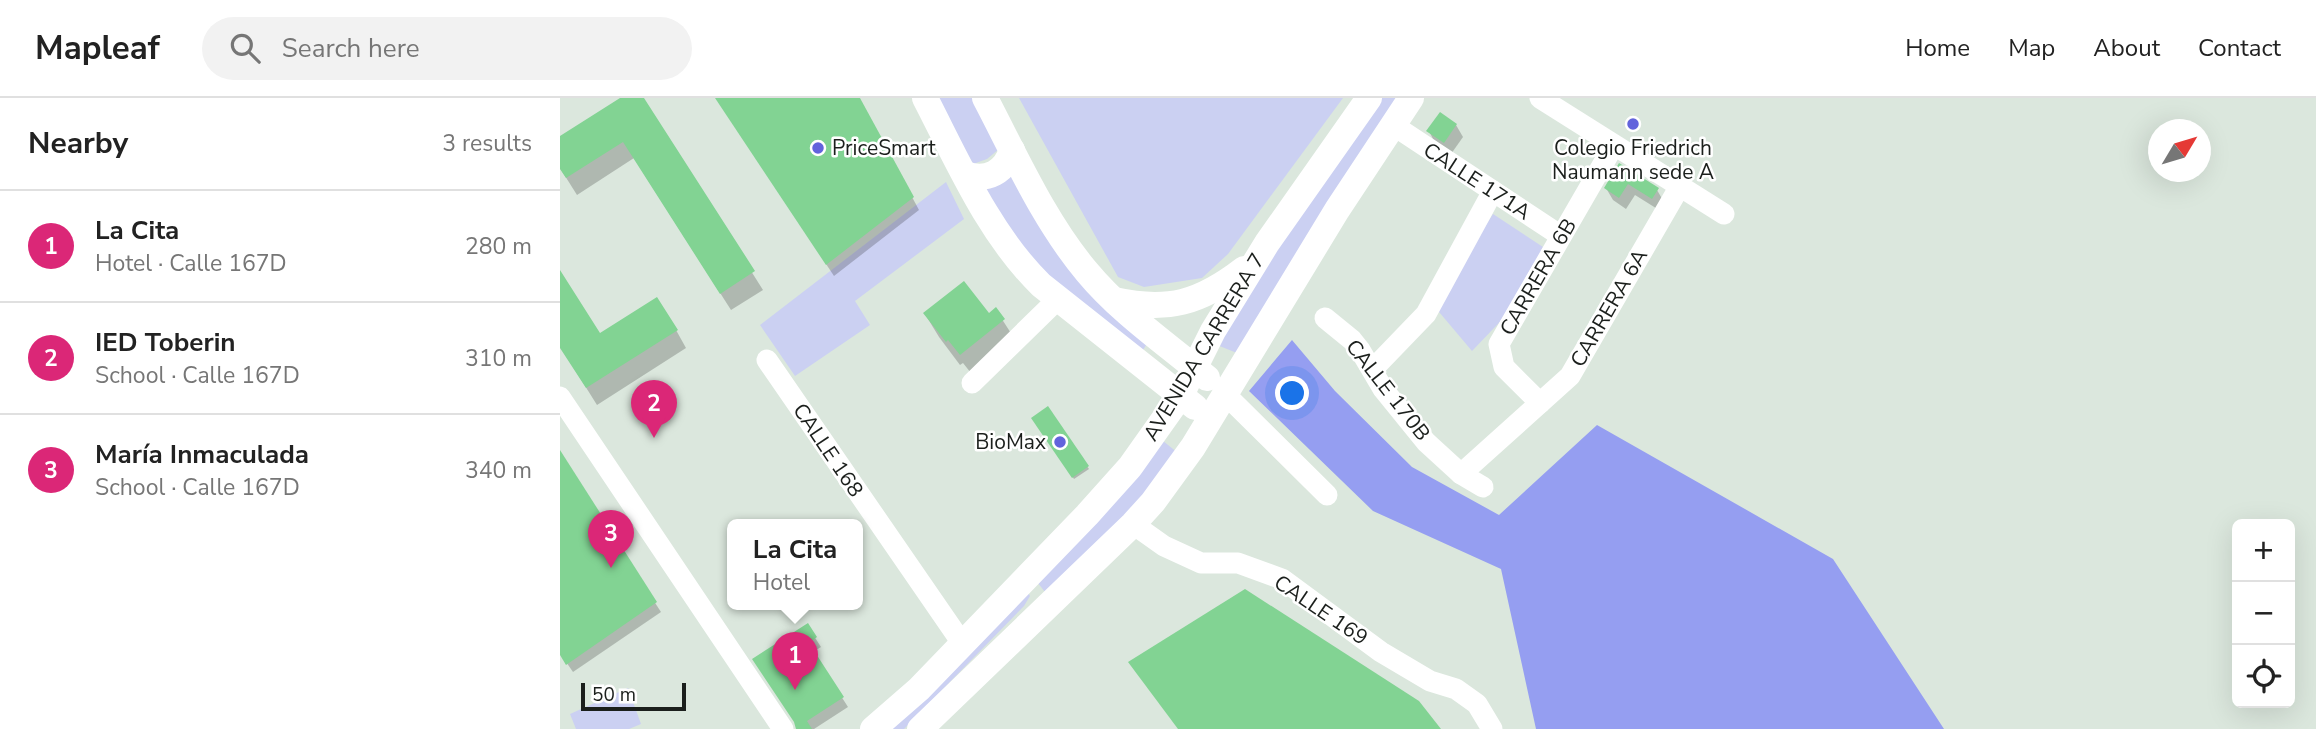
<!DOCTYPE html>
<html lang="en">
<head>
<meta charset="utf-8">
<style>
  body { margin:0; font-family:"Nunito Sans",sans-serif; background:#f2f2f2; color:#222 }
  .controls { position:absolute; right:21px; bottom:21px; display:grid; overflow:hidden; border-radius:10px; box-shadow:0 7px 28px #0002 }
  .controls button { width:63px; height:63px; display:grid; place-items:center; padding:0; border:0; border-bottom:2px solid #e0e0e0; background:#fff; color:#222; font:35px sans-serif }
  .compass { position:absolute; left:1588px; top:21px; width:63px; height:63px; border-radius:50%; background:#fff; box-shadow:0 7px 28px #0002; rotate:52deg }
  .scale { position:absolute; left:21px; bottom:18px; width:105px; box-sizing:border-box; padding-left:7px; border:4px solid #1b1f1c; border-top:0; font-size:19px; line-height:24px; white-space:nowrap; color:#1b1f1c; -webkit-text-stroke:5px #fff; paint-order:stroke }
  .you { position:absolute; left:733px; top:296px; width:24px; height:24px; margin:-18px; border:5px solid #fff; border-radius:50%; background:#1a73e8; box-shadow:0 0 0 10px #1a73e833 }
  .badge { display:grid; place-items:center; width:46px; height:46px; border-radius:50%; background:#db2777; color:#fff; font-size:23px; font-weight:700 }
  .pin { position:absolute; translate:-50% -58px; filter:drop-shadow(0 2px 4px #0008) }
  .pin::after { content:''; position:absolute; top:37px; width:24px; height:21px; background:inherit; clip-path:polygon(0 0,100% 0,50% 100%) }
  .popup { position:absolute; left:167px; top:421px; width:136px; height:91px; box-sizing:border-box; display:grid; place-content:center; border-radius:10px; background:#fff; filter:drop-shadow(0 2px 5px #0005); font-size:23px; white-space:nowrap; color:#767676 }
  .popup b { font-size:26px; color:#222 }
  .popup::after { content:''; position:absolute; left:50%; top:100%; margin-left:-14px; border:14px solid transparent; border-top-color:#fff }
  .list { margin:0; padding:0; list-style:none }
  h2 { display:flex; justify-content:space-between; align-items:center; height:91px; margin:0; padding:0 28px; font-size:30px }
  h2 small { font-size:23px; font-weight:400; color:#767676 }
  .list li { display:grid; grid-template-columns:46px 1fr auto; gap:21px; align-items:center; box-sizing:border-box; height:112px; padding:0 28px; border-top:2px solid #e0e0e0 }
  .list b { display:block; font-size:26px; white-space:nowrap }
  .list p { margin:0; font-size:23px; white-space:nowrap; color:#767676 }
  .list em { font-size:23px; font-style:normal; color:#767676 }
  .icon { flex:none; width:38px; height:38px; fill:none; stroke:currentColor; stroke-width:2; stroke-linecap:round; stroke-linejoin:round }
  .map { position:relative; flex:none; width:1756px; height:631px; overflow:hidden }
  header { display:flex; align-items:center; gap:42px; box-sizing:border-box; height:98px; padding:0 35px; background:#fff; border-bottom:2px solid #e0e0e0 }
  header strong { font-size:33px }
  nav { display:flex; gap:38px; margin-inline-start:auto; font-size:24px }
  .search { width:490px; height:63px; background:#f2f2f2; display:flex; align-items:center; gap:18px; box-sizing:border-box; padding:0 24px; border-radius:38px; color:#767676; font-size:26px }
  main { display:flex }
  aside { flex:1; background:#fff }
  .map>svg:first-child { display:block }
</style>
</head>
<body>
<header>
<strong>Mapleaf</strong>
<div class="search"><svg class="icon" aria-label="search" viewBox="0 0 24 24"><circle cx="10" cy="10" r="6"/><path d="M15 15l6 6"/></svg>Search here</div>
<nav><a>Home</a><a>Map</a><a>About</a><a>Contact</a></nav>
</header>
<main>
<aside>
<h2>Nearby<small>3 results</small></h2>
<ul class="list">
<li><span class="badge">1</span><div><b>La Cita</b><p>Hotel · Calle 167D</p></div><em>280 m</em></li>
<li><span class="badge">2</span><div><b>IED Toberin</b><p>School · Calle 167D</p></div><em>310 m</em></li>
<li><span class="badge">3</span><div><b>María Inmaculada</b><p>School · Calle 167D</p></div><em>340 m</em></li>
</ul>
</aside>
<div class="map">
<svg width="1756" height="631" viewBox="0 0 1756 631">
  <rect width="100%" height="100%" fill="#dbe7dd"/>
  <g fill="#cbd0f2">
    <polygon points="375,0 417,0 439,51 427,61 413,66"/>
    <polygon points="459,0 783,0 668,156 642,180 584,189 558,179"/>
    <polygon points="821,0 838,0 677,255 657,247 687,196"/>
    <polygon points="453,70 592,238 581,255 469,163 423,88"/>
    <polygon points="386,84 404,121 295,203 310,227 235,278 200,227"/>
    <polygon points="933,116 983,149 958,205 912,253 874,208"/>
    <polygon points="603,343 618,355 569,416 485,494 474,480"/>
    <polygon points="467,493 470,498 464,508 344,631 329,631"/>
    <polygon points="68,590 81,626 69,631 16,631 10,616"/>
  </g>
  <polygon fill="#959ef1" points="732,242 775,293 852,369 939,417 1037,327 1273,461 1384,631 976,631 941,471 813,413 689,293"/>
  <g fill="#0003">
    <polygon points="63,0 82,0 203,192 171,212 74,60 17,97 0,70 0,40"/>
    <polygon points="156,0 299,0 359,112 274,178"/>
    <polygon points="896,27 903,39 891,56 875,45 869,33"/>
    <polygon points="1059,68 1097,92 1104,104 1099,112 1075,97 1066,111 1053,102 1046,90"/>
    <polygon points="0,175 40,237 116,232 126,250 37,307 0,248"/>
    <polygon points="436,212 458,246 415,280 403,265 400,267 379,239 365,216 429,217"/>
    <polygon points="488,311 529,371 514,381 473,321"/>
    <polygon points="0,358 101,514 13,574 0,555"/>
    <polygon points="247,527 261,549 253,554 288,609 254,631 237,631"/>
  </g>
  <g fill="#82d393">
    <polygon points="60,0 84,0 195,173 160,196 63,44 6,80 0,71 0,38"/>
    <polygon points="155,0 300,0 354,99 266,167"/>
    <polygon points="880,14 897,26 884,45 866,33"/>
    <polygon points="1059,65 1099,90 1092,101 1068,86 1059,100 1044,90"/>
    <polygon points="0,172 40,235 97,199 118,232 26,290 0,250"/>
    <polygon points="404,183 429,215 436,209 445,221 400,257 388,242 386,244 363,215"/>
    <polygon points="488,308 529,368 512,380 471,320"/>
    <polygon points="0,352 97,504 6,567 0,557"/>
    <polygon points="685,491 859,603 881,631 618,631 568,564"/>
    <polygon points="248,525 257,539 249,545 284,599 247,623 252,631 236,631 234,624 192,561"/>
  </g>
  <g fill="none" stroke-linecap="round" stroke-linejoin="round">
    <g stroke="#fff" stroke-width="21">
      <polyline points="980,0 1164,116"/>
      <polyline points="833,27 1001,138"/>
      <polyline points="765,220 792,242 800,252 823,291 866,344 901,376 923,389"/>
      <polyline points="207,262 402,545"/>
      <polyline points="813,271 866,216 933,93"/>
      <polyline points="412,285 498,201"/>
      <polyline points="665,296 767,397"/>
      <polyline points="0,299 223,631"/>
      <polyline points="980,305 944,269 939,246 1054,47"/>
      <polyline points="901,376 1010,278 1120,88"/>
      <polyline points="573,426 604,448 641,465 678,465 722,481 821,554 870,583 896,591 917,606 932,631"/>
    </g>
    <g stroke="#fff" stroke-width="26">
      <path d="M365,0c33,64 64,136 116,187l154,122"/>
      <path d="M425,0c31,59 59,123 102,174 34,41 80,72 120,106"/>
      <path d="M405,76c22,8 40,-2 47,-24"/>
      <path d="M554,202c54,12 86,3 130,-31"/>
      <polyline points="313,631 359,591 527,417 570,369 621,297 653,233 707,145 809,0"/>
      <polyline points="360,631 573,426 593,404 633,349 777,112 851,0"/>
    </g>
  </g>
  <g fill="#6263dc" stroke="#fff" stroke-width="2.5">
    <circle cx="1073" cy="26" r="7"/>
    <circle cx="258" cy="50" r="7"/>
    <circle cx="500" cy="344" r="7"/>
  </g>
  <g text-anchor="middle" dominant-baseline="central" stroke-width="5" stroke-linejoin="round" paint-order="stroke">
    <g font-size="21" fill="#1b1f1c" stroke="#fff" text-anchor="start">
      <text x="272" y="50">PriceSmart</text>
      <text x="1073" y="50" text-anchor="middle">Colegio Friedrich<tspan x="1073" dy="24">Naumann sede A</tspan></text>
      <text x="486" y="344" text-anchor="end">BioMax</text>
    </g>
    <g font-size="21" fill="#1b1f1c" stroke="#fff">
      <text transform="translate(917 83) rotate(33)">CALLE 171A</text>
      <text transform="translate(978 179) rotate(-60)">CARRERA 6B</text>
      <text transform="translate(1049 210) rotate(-60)">CARRERA 6A</text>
      <text transform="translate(644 249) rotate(-59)">AVENIDA CARRERA 7</text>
      <text transform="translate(828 292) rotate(52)">CALLE 170B</text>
      <text transform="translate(268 352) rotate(56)">CALLE 168</text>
      <text transform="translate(761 512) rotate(34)">CALLE 169</text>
    </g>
  </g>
</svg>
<div class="controls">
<button>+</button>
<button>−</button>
<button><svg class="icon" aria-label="locate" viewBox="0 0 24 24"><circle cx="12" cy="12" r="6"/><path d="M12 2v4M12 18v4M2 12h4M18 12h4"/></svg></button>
</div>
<svg class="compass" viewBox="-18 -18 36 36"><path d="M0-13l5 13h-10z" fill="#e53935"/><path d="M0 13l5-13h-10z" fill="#767676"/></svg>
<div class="scale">50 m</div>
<div class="you"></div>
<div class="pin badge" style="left:235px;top:592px">1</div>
<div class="popup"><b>La Cita</b>Hotel</div>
<div class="pin badge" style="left:94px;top:340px">2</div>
<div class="pin badge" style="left:51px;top:470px">3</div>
</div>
</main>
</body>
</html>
